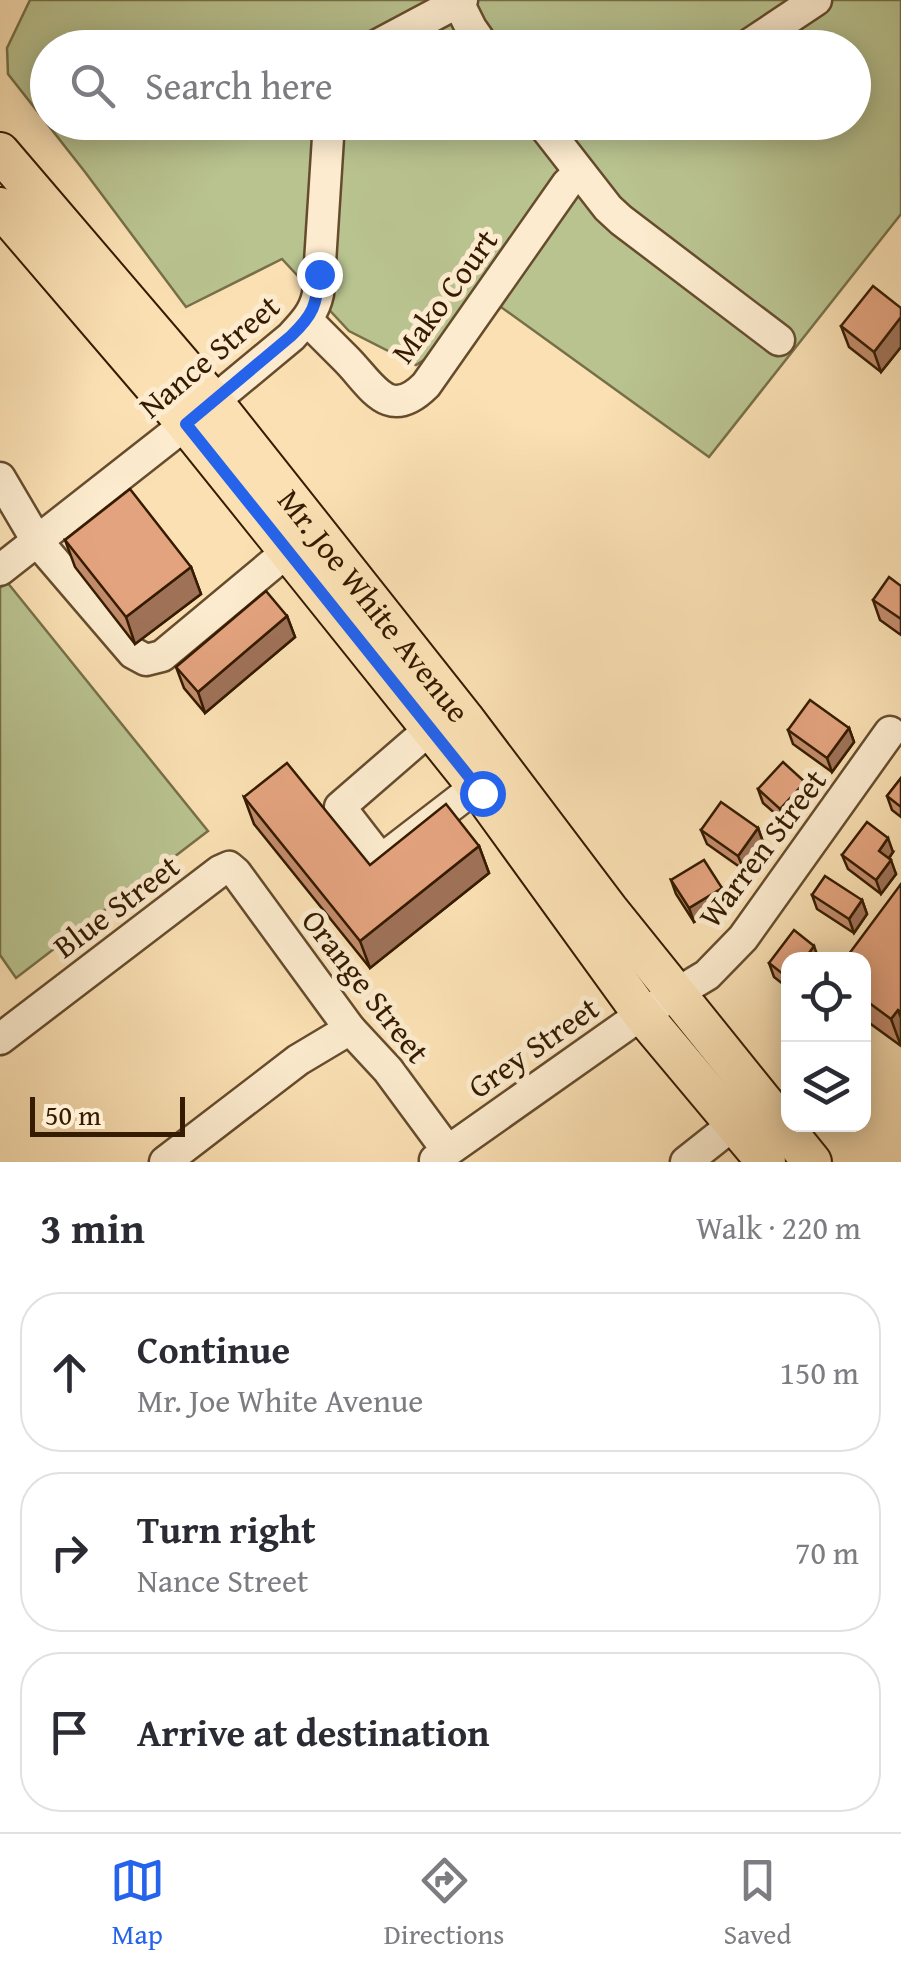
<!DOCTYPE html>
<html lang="en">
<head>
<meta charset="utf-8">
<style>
  body { margin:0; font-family:"Gentium Book Plus",serif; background:#f2f2f3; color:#2b2b33 }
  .controls { position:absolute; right:30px; bottom:30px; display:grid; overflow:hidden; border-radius:20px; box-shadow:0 5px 25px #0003 }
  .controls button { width:90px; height:90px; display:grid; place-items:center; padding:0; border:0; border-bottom:2px solid #e1e1e2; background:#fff; color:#2b2b33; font:50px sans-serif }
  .scale { position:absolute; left:30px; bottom:25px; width:155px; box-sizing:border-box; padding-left:10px; border:5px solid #351b00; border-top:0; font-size:28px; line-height:35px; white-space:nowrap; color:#351b00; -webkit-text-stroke:8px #fcebce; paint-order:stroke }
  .stop { position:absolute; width:30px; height:30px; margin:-22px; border:8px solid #2563eb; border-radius:50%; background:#fff }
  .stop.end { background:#2563eb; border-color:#fff; box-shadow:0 2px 10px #0008 }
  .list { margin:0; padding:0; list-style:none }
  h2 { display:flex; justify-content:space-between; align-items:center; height:130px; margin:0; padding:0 40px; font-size:42px }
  h2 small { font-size:32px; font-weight:400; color:#7c7c81 }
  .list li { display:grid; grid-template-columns:65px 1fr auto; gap:30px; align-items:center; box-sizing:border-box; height:160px; margin:0 20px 20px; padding:0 20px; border:2px solid #e1e1e2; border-radius:40px }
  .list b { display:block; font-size:38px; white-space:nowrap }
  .list p { margin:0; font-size:32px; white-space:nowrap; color:#7c7c81 }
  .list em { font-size:32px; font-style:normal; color:#7c7c81 }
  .icon { flex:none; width:55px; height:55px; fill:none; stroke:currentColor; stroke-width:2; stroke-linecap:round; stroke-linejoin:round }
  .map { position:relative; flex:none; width:901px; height:1162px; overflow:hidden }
  .search { position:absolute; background:#fff; box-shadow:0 5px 25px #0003; left:30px; right:30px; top:30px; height:110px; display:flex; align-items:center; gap:25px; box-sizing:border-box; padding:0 35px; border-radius:55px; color:#7c7c81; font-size:38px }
  .sheet { height:670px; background:#fff }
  nav { display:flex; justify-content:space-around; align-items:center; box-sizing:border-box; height:140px; border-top:2px solid #e1e1e2; background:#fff; font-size:28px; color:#7c7c81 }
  nav a { display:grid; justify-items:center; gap:5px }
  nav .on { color:#2563eb }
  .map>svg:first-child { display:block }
</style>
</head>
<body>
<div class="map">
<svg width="901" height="1162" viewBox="0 0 901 1162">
  <rect width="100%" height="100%" fill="#fae0b3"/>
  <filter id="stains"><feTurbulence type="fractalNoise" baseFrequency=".002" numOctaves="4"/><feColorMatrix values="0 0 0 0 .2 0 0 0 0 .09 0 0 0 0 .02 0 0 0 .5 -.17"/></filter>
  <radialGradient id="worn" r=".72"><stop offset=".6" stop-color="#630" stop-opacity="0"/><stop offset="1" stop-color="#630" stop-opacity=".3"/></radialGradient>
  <g fill="#b9c390" stroke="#776f48" stroke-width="2.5" fill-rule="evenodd">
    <path d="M30,0h871v214l-192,243 -208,-150 -25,24h-7l-53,34 -67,-34 -67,-72 -96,48 -101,-135 -77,-98 -1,-26zM48,48h806v74h-806z"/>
    <polygon points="7,582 208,831 16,978 0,955 0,588"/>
  </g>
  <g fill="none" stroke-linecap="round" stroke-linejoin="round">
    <g stroke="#664c2d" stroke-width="35">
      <g id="minor">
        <polyline points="458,2 471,28 485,48"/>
        <polyline points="372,48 462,0"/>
        <polyline points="744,48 816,0"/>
        <polyline points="541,122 608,208 621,220 779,340"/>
        <path d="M307,320c13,13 26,26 39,39 26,26 42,64 80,26l141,-201 12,-12"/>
        <polyline points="0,478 37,541 133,653 146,660 162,656 288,551"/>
        <path d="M0,570l186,-146 105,-87c13,-14 23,-24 27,-43l11,-172"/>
        <polyline points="430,729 340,807 381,860 477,786"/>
        <polyline points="0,1039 220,871 229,867 236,873 350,1029 388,1070 447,1150"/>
        <polyline points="435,1160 642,1014 707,975 743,938 890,732"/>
        <polyline points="165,1162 298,1060 350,1029"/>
        <polyline points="686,1162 734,1124"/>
      </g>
    </g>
    <g stroke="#351b00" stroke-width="42">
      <g id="major">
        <path id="s1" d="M0,152l213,249 251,317 145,192 203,252"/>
        <polyline points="0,207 186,424 482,793 642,1014 766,1162"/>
      </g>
    </g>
    <use href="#minor" stroke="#fcebce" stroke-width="30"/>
    <use href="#major" stroke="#fae0b3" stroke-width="38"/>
  </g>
  <g fill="#c38c6c" stroke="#351b00" stroke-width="2.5">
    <polygon points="901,308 901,347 881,372 849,347 841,326"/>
    <polygon points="65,540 191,567 201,594 135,644 75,567"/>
    <polygon points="901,586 901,635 880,620 873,600"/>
    <polygon points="287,616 295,637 205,713 184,688 176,667"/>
    <polygon points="849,728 854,742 832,772 793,744 788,730"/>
    <polygon points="901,778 901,817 892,810 887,796"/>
    <polygon points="758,789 810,796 786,823 763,803"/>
    <polygon points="244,797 370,865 479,846 489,873 370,968 254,824"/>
    <polygon points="758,828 763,842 744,870 707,844 701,830"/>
    <polygon points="893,852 889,858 896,874 881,894 848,869 842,855"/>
    <polygon points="671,880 727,902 694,922 676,894"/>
    <polygon points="901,884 901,1046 864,1019 864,960"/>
    <polygon points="812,895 862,900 867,914 854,933 817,909"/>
    <polygon points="788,960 788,988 774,977 769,963"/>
  </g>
  <g fill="#9f7258" stroke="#351b00" stroke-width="2.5">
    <polygon points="901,317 901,347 881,372 874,352"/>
    <polygon points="191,567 201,594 135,644 126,617"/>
    <polygon points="287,616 295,637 205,713 198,692"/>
    <polygon points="849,728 854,742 832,772 827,758"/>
    <polygon points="805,782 810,796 786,823 780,809"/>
    <polygon points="758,828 763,842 744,870 738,856"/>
    <polygon points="888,838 893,852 884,865 879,851"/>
    <polygon points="479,846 489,873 370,968 360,941"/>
    <polygon points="891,860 896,874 881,894 876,880"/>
    <polygon points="722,888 727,902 694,922 689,908"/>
    <polygon points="862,900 867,914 854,933 849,919"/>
    <polygon points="814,946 819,960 804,960"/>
    <polygon points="898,1010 901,1018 901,1046 891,1019"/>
  </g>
  <g fill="#e3a37e" stroke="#351b00" stroke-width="2.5">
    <polygon points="873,286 901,308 901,317 874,352 841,326"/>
    <polygon points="130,489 191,567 126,617 65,540"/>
    <polygon points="889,577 901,586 901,619 873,600"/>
    <polygon points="266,591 287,616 198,692 176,667"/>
    <polygon points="810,700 849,728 827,758 788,730"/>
    <polygon points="783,762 805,782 780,809 758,789"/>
    <polygon points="287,763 370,865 446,804 479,846 360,941 244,797"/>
    <polygon points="901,778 901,807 887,796"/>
    <polygon points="721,802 758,828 738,856 701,830"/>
    <polygon points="867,822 888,838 879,851 891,860 876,880 842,855"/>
    <polygon points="704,860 722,888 689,908 671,880"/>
    <polygon points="825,876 862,900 849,919 812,895"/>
    <polygon points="901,884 901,1012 898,1010 891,1019 864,999 864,960 846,958"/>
    <polygon points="794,930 814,946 804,960 788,960 788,978 769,963"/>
  </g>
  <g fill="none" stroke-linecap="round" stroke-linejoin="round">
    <path stroke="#2563eb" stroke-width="12" d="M319,274c-2,31 -6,41 -28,62l-105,88 296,369"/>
  </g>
  <g text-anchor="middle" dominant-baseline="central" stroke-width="10" stroke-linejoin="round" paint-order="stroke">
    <g font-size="32" fill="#351b00" stroke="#fcebce">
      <text transform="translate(444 296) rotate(-54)">Mako Court</text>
      <text transform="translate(209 356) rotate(-40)">Nance Street</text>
      <text stroke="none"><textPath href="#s1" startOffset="588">Mr. Joe White Avenue</textPath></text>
      <text transform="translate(762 848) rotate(-53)">Warren Street</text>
      <text transform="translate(116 906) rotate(-37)">Blue Street</text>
      <text transform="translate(366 986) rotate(52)">Orange Street</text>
      <text transform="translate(533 1047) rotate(-35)">Grey Street</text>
    </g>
  </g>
  <rect width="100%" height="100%" filter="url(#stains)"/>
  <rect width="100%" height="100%" fill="url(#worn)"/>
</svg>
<div class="controls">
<button><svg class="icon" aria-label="locate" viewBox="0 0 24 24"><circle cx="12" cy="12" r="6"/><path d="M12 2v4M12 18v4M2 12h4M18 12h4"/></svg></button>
<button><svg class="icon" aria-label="layers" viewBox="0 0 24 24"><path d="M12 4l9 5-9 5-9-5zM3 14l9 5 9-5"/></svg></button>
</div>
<div class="scale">50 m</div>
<div class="stop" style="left:482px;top:793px"></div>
<div class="stop end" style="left:319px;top:274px"></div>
<div class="search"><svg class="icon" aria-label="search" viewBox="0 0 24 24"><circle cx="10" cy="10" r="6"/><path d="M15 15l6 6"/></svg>Search here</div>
</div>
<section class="sheet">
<h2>3 min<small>Walk · 220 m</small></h2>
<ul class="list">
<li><svg class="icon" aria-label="ahead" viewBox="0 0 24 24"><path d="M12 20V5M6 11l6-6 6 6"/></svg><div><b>Continue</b><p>Mr. Joe White Avenue</p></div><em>150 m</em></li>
<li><svg class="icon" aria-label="right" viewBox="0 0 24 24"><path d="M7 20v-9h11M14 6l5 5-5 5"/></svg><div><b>Turn right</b><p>Nance Street</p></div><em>70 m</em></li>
<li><svg class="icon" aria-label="arrive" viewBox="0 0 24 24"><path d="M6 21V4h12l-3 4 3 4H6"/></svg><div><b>Arrive at destination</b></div></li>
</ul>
</section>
<nav>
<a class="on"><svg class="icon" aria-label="map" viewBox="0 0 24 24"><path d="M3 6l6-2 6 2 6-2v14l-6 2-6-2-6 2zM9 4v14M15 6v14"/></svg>Map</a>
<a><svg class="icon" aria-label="directions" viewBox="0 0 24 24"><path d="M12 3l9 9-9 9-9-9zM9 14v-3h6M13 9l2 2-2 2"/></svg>Directions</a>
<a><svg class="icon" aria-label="saved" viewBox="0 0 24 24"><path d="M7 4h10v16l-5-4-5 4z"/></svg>Saved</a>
</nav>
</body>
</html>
